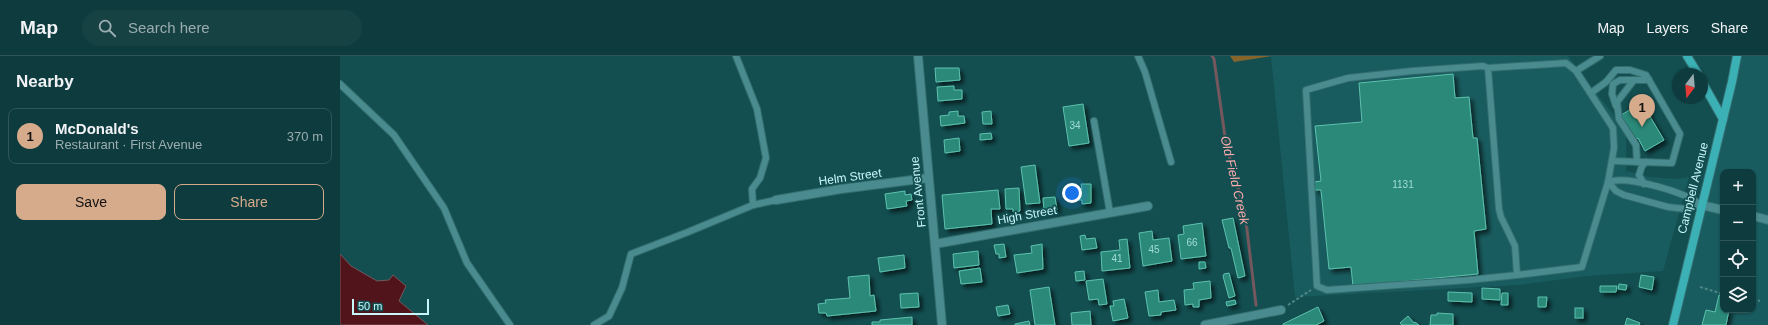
<!DOCTYPE html>
<html lang="en">
<head>
<meta charset="utf-8">
<style>
  body { margin:0; font-family:Arial,sans-serif; background:#174244; color:#f1f3f6 }
  .controls { position:absolute; right:12px; bottom:12px; display:grid; overflow:hidden; border-radius:8px; box-shadow:0 1px 3px #0004 }
  .controls button { width:36px; height:36px; display:grid; place-items:center; padding:0; border:0; border-bottom:1px solid #2e5557; background:#0e3b3d; color:#f1f3f6; font:20px sans-serif }
  .compass { position:absolute; left:1332px; top:12px; width:36px; height:36px; border-radius:50%; background:#0e3b3d; box-shadow:0 1px 3px #0004; rotate:196deg }
  .scale { position:absolute; left:12px; bottom:10px; width:77px; box-sizing:border-box; padding-left:4px; border:2px solid #c7f7f9; border-top:0; font-size:11px; line-height:14px; white-space:nowrap; color:#c7f7f9; -webkit-text-stroke:3px #134f51; paint-order:stroke }
  .you { position:absolute; left:732px; top:137px; width:14px; height:14px; margin:-10px; border:3px solid #fff; border-radius:50%; background:#1a73e8; box-shadow:0 0 0 6px #1a73e833 }
  .badge { display:grid; place-items:center; width:26px; height:26px; border-radius:50%; background:#d6ab8b; color:#111; font-size:13px; font-weight:700 }
  .pin { position:absolute; translate:-50% -33px; filter:drop-shadow(0 1px 2px #0008) }
  .pin::after { content:''; position:absolute; top:21px; width:14px; height:12px; background:inherit; clip-path:polygon(0 0,100% 0,50% 100%) }
  .list { margin:0; padding:0; list-style:none }
  h2 { display:flex; justify-content:space-between; align-items:center; height:52px; margin:0; padding:0 16px; font-size:17px }
  h2 small { font-size:13px; font-weight:400; color:#9badb0 }
  .list li { display:grid; grid-template-columns:26px 1fr auto; gap:12px; align-items:center; box-sizing:border-box; height:56px; margin:0 8px 8px; padding:0 8px; border:1px solid #2e5557; border-radius:8px }
  .list b { display:block; font-size:15px; white-space:nowrap }
  .list p { margin:0; font-size:13px; white-space:nowrap; color:#9badb0 }
  .list em { font-size:13px; font-style:normal; color:#9badb0 }
  .actions { display:flex; gap:8px; padding:12px 16px }
  .actions a { flex:1; padding:9px 0; border:1px solid #d6ab8b; border-radius:8px; text-align:center; font-size:14px; color:#d6ab8b }
  .actions .main { background:#d6ab8b; color:#111 }
  .icon { flex:none; width:22px; height:22px; fill:none; stroke:currentColor; stroke-width:2; stroke-linecap:round; stroke-linejoin:round }
  .map { position:relative; flex:none; width:1428px; height:269px; overflow:hidden }
  header { display:flex; align-items:center; gap:24px; box-sizing:border-box; height:56px; padding:0 20px; background:#0e3b3d; border-bottom:1px solid #2e5557 }
  header strong { font-size:19px }
  nav { display:flex; gap:22px; margin-inline-start:auto; font-size:14px }
  .search { width:280px; height:36px; background:#174244; display:flex; align-items:center; gap:10px; box-sizing:border-box; padding:0 14px; border-radius:22px; color:#9badb0; font-size:15px }
  main { display:flex }
  aside { flex:1; background:#0e3b3d }
  .map>svg:first-child { display:block }
</style>
</head>
<body>
<header>
<strong>Map</strong>
<div class="search"><svg class="icon" aria-label="search" viewBox="0 0 24 24"><circle cx="10" cy="10" r="6"/><path d="M15 15l6 6"/></svg>Search here</div>
<nav><a>Map</a><a>Layers</a><a>Share</a></nav>
</header>
<main>
<aside>
<h2>Nearby<small></small></h2>
<ul class="list">
<li><span class="badge">1</span><div><b>McDonald's</b><p>Restaurant · First Avenue</p></div><em>370 m</em></li>
</ul>
<div class="actions"><a class="main">Save</a><a>Share</a></div>
</aside>
<div class="map">
<svg width="1428" height="269" viewBox="0 0 1428 269">
  <defs>
    <filter id="shadow"><feDropShadow dx="3.5" dy="3.5" stdDeviation="2" flood-color="#0009"/></filter>
  </defs>
  <rect width="100%" height="100%" fill="#134f51"/>
  <g fill="#195c5f" fill-rule="evenodd">
    <polygon points="931,0 1228,0 1286,75 1286,115 1309,121 1337,123 1349,121 1323,215 1247,220 1179,229 955,241"/>
    <path d="M1397,0h31v269h-96zM1383,116h30v138h-30z"/>
  </g>
  <polygon fill="#85652c" points="890,0 932,0 894,6"/>
  <polygon fill="#51141a" stroke="#74585d" points="0,198 11,210 37,225 49,224 53,219 66,230 59,245 88,269 0,269"/>
  <g fill="none" stroke-linecap="round" stroke-linejoin="round">
    <polyline stroke="#74585d" stroke-width="3" points="872,0 874,3 886,88 905,157 916,249"/>
  </g>
  <g fill="#298978" stroke="#5ec1ae" filter="url(#shadow)">
    <polygon points="595,12 619,12 620,24 596,26"/>
    <polygon points="1113,18 1115,42 1129,41 1133,82 1137,82 1146,173 1134,175 1138,218 1013,230 1011,211 989,213 981,134 975,134 974,126 981,125 975,70 1022,66 1019,27"/>
    <polygon points="614,30 614,34 622,34 622,43 598,45 597,31"/>
    <polygon points="1302,47 1324,84 1305,95 1298,82 1295,84 1281,59"/>
    <polygon points="743,48 749,87 729,90 723,51"/>
    <polygon points="618,55 618,60 624,60 625,67 601,70 600,60 609,59 609,56"/>
    <polygon points="651,55 652,68 643,68 642,56"/>
    <polygon points="651,77 652,83 640,84 640,78"/>
    <polygon points="619,82 620,95 605,97 604,84"/>
    <polygon points="695,109 700,147 686,148 681,111"/>
    <polygon points="741,128 751,128 751,147 742,148 742,144 738,144 738,133 742,133"/>
    <polygon points="679,132 680,155 673,156 673,153 666,153 665,133"/>
    <polygon points="658,134 660,153 651,153 652,168 605,173 602,139"/>
    <polygon points="565,135 565,139 571,138 572,144 566,145 567,150 547,153 545,138"/>
    <polygon points="715,141 717,154 704,155 703,142"/>
    <polygon points="893,162 905,220 898,222 891,192 889,192 882,164"/>
    <polygon points="862,167 866,200 841,203 838,179 844,178 843,170"/>
    <polygon points="812,175 813,184 829,182 832,205 803,210 799,177"/>
    <polygon points="745,179 746,183 755,182 757,192 742,194 740,180"/>
    <polygon points="787,183 790,212 762,215 761,196 780,194 779,184"/>
    <polygon points="664,188 666,201 659,202 659,198 656,198 654,189"/>
    <polygon points="702,188 703,213 677,217 674,199 692,197 691,190"/>
    <polygon points="638,195 639,209 614,212 613,198"/>
    <polygon points="564,199 565,212 540,216 538,202"/>
    <polygon points="859,206 865,206 866,212 859,213"/>
    <polygon points="640,212 642,226 621,228 619,215"/>
    <polygon points="744,215 745,224 736,225 735,216"/>
    <polygon points="889,217 895,240 889,242 883,220 884,218"/>
    <polygon points="529,219 530,240 534,239 536,255 487,260 486,257 479,257 478,248 486,247 485,244 510,242 508,221"/>
    <polygon points="1301,219 1314,221 1312,234 1299,231"/>
    <polygon points="763,223 767,248 759,249 758,243 749,244 746,225"/>
    <polygon points="870,225 871,242 859,244 859,251 853,251 853,248 845,249 844,234 854,233 853,227"/>
    <polygon points="1279,228 1287,229 1286,234 1278,233"/>
    <polygon points="1260,230 1277,230 1276,236 1260,236"/>
    <polygon points="709,231 715,269 695,269 690,234"/>
    <polygon points="1142,232 1160,233 1160,244 1142,243"/>
    <polygon points="818,234 819,246 834,244 836,254 821,256 821,259 809,260 805,236"/>
    <polygon points="1108,236 1132,237 1132,246 1108,245"/>
    <polygon points="578,237 579,251 561,252 560,238"/>
    <polygon points="1162,237 1168,237 1168,249 1161,249"/>
    <polygon points="1379,239 1383,240 1383,254 1389,254 1386,269 1362,269 1366,254 1375,256"/>
    <polygon points="1198,241 1207,241 1206,251 1198,251"/>
    <polygon points="784,243 788,262 773,265 770,250 774,250 773,245"/>
    <polygon points="895,244 896,248 887,250 886,246"/>
    <polygon points="668,249 670,258 658,260 656,251"/>
    <polygon points="978,251 984,265 976,269 943,269 943,268"/>
    <rect x="1235" y="252" width="8" height="10"/>
    <polygon points="750,255 751,269 732,269 731,257"/>
    <polygon points="1097,257 1113,258 1113,269 1090,269 1091,259 1097,259"/>
    <polygon points="1068,260 1074,267 1075,266 1079,269 1062,269 1060,267"/>
    <polygon points="572,261 572,269 532,269 532,266 540,266 540,264"/>
    <polygon points="1287,262 1300,267 1299,269 1285,269"/>
    <polygon points="689,265 690,269 675,269 675,268"/>
  </g>
  <g fill="none" stroke-linecap="round" stroke-linejoin="round">
    <g stroke="#336d6f" stroke-width="8">
      <g id="service">
        <polyline points="396,0 417,53 426,102 420,122 412,133 413,149"/>
        <polyline points="798,0 805,16 831,106"/>
        <polyline points="1148,12 1143,10 1072,15 1008,22 966,34 977,230 987,234 1129,224 1177,219"/>
        <polyline points="1236,15 1226,7 1148,12 1159,153 1161,161 1175,190 1177,219 1242,211 1268,126 1274,92 1273,72 1236,15 1260,0"/>
        <polyline points="0,28 54,79 104,152 127,207 170,269"/>
        <polyline points="1251,37 1266,26 1276,14 1290,14 1306,19 1340,78 1332,107 1272,105"/>
        <polyline points="1276,50 1272,38 1273,28 1280,24 1294,24"/>
        <polyline points="754,65 770,157"/>
        <polyline points="1297,106 1296,89 1279,63 1277,46 1294,24 1309,24"/>
        <polyline points="1268,126 1276,135 1284,139 1328,151 1346,153 1361,149"/>
        <path d="M1268,126c19,-7 77,10 93,23"/>
        <polyline points="1304,128 1299,119 1302,110 1306,106"/>
        <polyline points="254,269 269,260 282,232 291,198 348,176 413,149 436,144"/>
      </g>
    </g>
    <g stroke="#336d6f" stroke-width="10">
      <g id="minor">
        <polyline points="436,144 501,133 588,122"/>
        <polyline points="1361,149 1383,154"/>
        <polyline points="1413,160 1428,164"/>
        <polyline points="595,188 808,150"/>
        <polyline points="865,269 941,254"/>
      </g>
    </g>
    <g stroke="#336d6f" stroke-width="10">
      <polyline id="tertiary" points="578,0 602,269"/>
    </g>
    <g stroke="#336d6f" stroke-width="10">
      <g id="secondary">
        <polyline points="1347,0 1358,18"/>
        <polyline points="1362,26 1383,63"/>
        <polyline points="1333,269 1392,26 1397,0"/>
      </g>
    </g>
    <g stroke="#4e8688" stroke-width="2" stroke-dasharray="3 2" stroke-linecap="butt">
      <polyline points="1360,231 1383,238"/>
      <polyline points="1413,243 1420,245"/>
      <polyline points="948,249 971,234"/>
    </g>
    <use href="#service" stroke="#498b8e" stroke-width="6"/>
    <use href="#minor" stroke="#498b8e" stroke-width="8"/>
    <use href="#tertiary" stroke="#498b8e" stroke-width="8"/>
    <use href="#secondary" stroke="#3bb1b6" stroke-width="8"/>
  </g>
  <g text-anchor="middle" dominant-baseline="central" stroke-width="3.5" stroke-linejoin="round" paint-order="stroke">
    <g font-size="10" fill="#a0dcd9">
      <text x="735" y="69">34</text>
      <text x="1063" y="128">1131</text>
      <text x="852" y="186">66</text>
      <text x="814" y="193">45</text>
      <text x="777" y="202">41</text>
    </g>
    <g font-size="12" fill="#c7f7f9" stroke="#134f51">
      <text transform="translate(510 121) rotate(-8)">Helm Street</text>
      <text transform="translate(1353 132) rotate(-76)">Campbell Avenue</text>
      <text transform="translate(578 136) rotate(-96)">Front Avenue</text>
      <text transform="translate(687 159) rotate(-10)">High Street</text>
    </g>
    <g font-size="13" font-style="italic" fill="#feacac" stroke="#134f51">
      <text transform="translate(895 124) rotate(77)">Old Field Creek</text>
    </g>
  </g>
</svg>
<div class="controls">
<button>+</button>
<button>−</button>
<button><svg class="icon" aria-label="locate" viewBox="0 0 24 24"><circle cx="12" cy="12" r="6"/><path d="M12 2v4M12 18v4M2 12h4M18 12h4"/></svg></button>
<button><svg class="icon" aria-label="layers" viewBox="0 0 24 24"><path d="M12 4l9 5-9 5-9-5zM3 14l9 5 9-5"/></svg></button>
</div>
<svg class="compass" viewBox="-18 -18 36 36"><path d="M0-13l5 13h-10z" fill="#e53935"/><path d="M0 13l5-13h-10z" fill="#9badb0"/></svg>
<div class="scale">50 m</div>
<div class="you"></div>
<div class="pin badge" style="left:1302px;top:71px">1</div>
</div>
</main>
</body>
</html>
